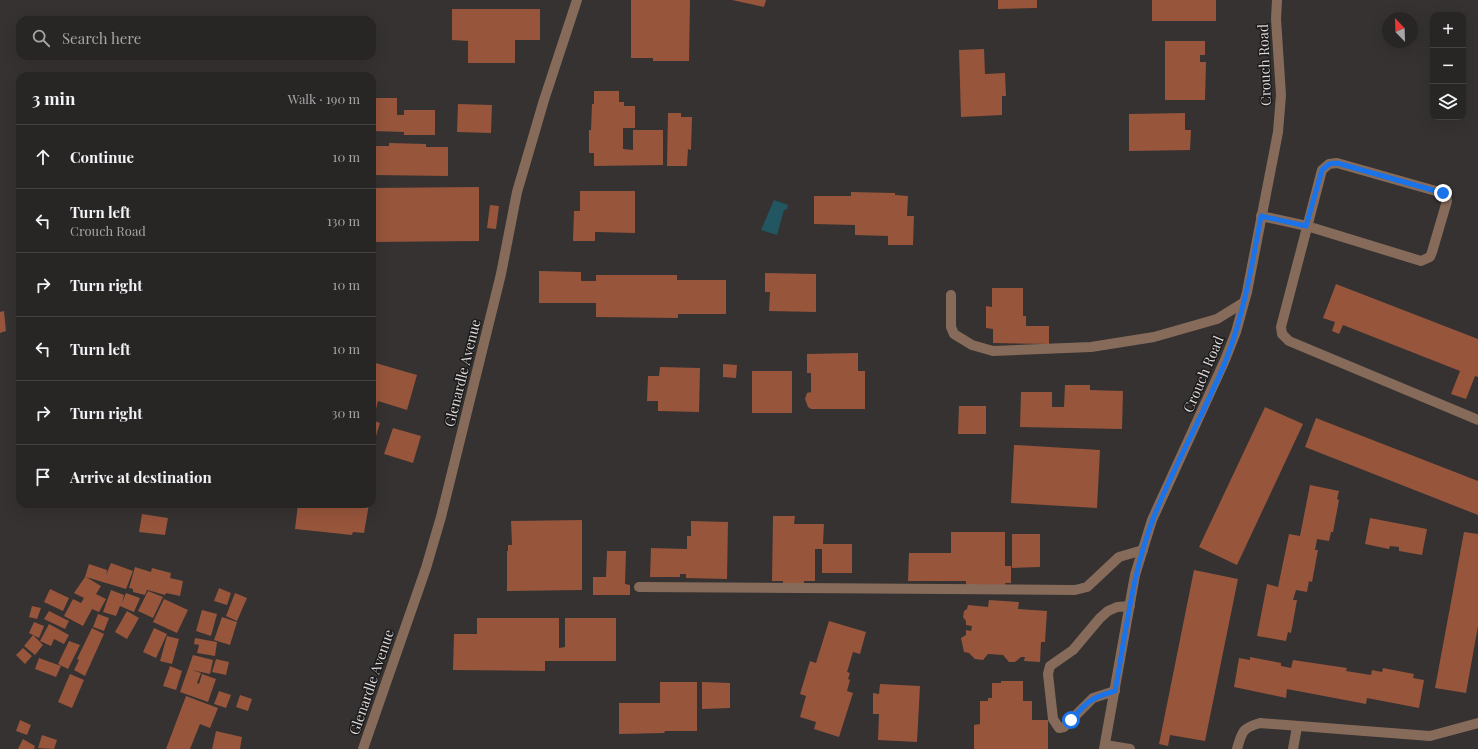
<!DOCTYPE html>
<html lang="en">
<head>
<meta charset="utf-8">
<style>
  body { margin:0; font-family:"Playfair Display",serif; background:#302e2d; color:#f1f3f6 }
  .controls { position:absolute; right:12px; top:12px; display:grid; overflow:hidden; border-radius:8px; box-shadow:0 4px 16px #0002 }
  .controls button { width:36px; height:36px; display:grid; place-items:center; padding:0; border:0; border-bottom:1px solid #444342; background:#282625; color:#f1f3f6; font:20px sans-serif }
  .compass { position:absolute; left:1382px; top:12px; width:36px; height:36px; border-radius:50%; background:#282625; box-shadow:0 4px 16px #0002; rotate:337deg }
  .stop { position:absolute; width:12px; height:12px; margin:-9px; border:3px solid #1a73e8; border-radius:50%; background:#fff }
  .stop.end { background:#1a73e8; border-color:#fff; box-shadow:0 1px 4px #0008 }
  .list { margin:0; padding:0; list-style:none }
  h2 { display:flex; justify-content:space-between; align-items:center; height:52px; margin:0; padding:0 16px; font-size:17px }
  h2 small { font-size:13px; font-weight:400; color:#a5a5a7 }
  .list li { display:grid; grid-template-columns:26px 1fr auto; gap:12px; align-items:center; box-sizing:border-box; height:64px; padding:0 16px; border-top:1px solid #444342 }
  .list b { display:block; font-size:15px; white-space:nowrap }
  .list p { margin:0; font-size:13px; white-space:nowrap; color:#a5a5a7 }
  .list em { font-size:13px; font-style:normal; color:#a5a5a7 }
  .icon { flex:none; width:22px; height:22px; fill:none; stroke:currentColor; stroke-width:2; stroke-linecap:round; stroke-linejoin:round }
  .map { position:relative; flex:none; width:1478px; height:749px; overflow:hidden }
  .search { position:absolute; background:#282625; box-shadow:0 4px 16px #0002; left:16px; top:16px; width:360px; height:44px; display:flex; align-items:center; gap:10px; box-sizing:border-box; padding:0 14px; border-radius:12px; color:#a5a5a7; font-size:15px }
  .panel { position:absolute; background:#282625; box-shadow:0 4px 16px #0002; left:16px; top:72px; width:360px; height:436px; border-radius:12px }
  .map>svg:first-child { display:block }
</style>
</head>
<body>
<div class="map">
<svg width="1478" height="749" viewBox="0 0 1478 749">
  <rect width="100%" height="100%" fill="#353231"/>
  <polygon fill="#225761" points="774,200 788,205 787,209 784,210 777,235 761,230"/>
  <g fill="#97553c">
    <polygon points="631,0 690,0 689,61 653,61 653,58 631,58"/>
    <polygon points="732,0 766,0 764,7"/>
    <polygon points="998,0 1037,0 1037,8 998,9"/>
    <rect x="1152" y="0" width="64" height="21"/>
    <polygon points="452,9 540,9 540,40 515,40 515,63 468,63 468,41 452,40"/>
    <polygon points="1165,41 1205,41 1205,55 1200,55 1200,62 1206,62 1205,100 1165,100"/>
    <polygon points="984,49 985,74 1005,73 1006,96 1002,96 1002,115 961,117 959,50"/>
    <polygon points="594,91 619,91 619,102 624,102 624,106 635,106 635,128 623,128 623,149 633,150 633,130 663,130 663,165 594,166 594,153 589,153 589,130 591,130 592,104 594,104"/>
    <polygon points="372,98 397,98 397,115 404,115 404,110 435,110 435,135 404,135 404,132 372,131"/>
    <polygon points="458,104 492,105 491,133 457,132"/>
    <polygon points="668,113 681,113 681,117 692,117 691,150 688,149 687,166 667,166"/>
    <polygon points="1185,113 1185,130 1191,130 1190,150 1129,151 1129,114"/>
    <polygon points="389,143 426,144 426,147 448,147 448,176 372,175 372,146 389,146"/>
    <polygon points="479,187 479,241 372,242 372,188"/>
    <polygon points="580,191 635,191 635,233 595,232 595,241 573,241 574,211 580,211"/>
    <polygon points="851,192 895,193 895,195 908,196 907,216 914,216 913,245 888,245 888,236 855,235 855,225 814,224 814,196 851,196"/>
    <polygon points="490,205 499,206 496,229 487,228"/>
    <polygon points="539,271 581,272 581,281 596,281 596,275 677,275 677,280 726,280 726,314 678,314 678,318 596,317 596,303 539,303"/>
    <polygon points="765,273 816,274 816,312 769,311 770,292 765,292"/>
    <polygon points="1336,284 1478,339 1478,377 1475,376 1466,399 1451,394 1460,371 1343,325 1339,334 1332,331 1335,322 1323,318"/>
    <polygon points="992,288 1023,288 1023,316 1026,316 1026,326 1049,326 1049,344 993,343 993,329 986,328 986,306 992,307"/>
    <polygon points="4,311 6,331 0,333 0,312"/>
    <polygon points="858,353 858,371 865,371 865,409 811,409 808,407 805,399 807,393 811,392 811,373 807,373 807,354"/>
    <polygon points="372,362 417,375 407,410 378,401 376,409 372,408"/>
    <polygon points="723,364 737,365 736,378 723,377"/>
    <polygon points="660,367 700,368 699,412 658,411 658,401 647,401 648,376 659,376"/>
    <rect x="752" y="371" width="40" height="42"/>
    <polygon points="1065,385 1090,385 1090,390 1123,391 1122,429 1020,427 1021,392 1052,392 1052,407 1064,407"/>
    <polygon points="959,406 986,406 986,434 958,434"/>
    <polygon points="1265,407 1303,424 1237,565 1199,547"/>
    <polygon points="1316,418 1478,481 1478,515 1305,447"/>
    <polygon points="372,420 380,423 372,449"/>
    <polygon points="393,428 421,436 413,463 384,454"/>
    <polygon points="1014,445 1100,450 1097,508 1011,503"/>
    <polygon points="1310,485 1339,491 1337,499 1339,500 1333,532 1331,532 1329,541 1317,539 1315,550 1318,550 1312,582 1309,581 1307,592 1296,590 1293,600 1297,600 1291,633 1288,632 1286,641 1257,636 1267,584 1278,587 1289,534 1300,536"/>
    <polygon points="298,504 369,504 364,533 353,532 352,535 295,529"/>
    <polygon points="142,514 168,518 165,535 139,532"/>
    <polygon points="773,516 795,516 794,524 824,524 823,544 852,544 852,573 822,573 822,549 815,549 815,581 804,581 804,588 783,588 783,581 772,581"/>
    <polygon points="1370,518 1427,529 1422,555 1399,551 1399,547 1390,546 1389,549 1365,544"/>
    <polygon points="582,520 582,590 507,591 507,551 508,551 508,545 512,545 511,521"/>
    <polygon points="691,521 728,522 727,579 686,578 686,574 680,574 680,577 650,577 651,548 687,549 687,536 691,536"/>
    <polygon points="951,532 1005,532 1005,566 1011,566 1011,583 1005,583 1005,587 966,587 966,581 908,581 909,553 951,553"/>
    <polygon points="1464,532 1478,534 1478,626 1466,693 1435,688"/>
    <polygon points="1012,534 1040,534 1040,567 1012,568"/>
    <polygon points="607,551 626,551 625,584 630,585 630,595 593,595 593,577 606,577"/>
    <polygon points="111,563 133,571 126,589 86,577 101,586 96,594 106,599 99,612 92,609 83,626 64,616 73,599 81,603 84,598 74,593 85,577 89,564 107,570 106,575"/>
    <polygon points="135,567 151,572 152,568 171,573 170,578 183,581 180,596 166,593 165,595 144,589 147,590 145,595 133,592 133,589 129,588"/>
    <polygon points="1194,570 1238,579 1205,741 1170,735 1168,746 1159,744"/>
    <polygon points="219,588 231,593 227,605 214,601"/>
    <polygon points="50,589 69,598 63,611 44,602"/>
    <polygon points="111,590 124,595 122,603 126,593 140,598 134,612 120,606 116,616 103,612"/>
    <polygon points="148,591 163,597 153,618 138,611"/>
    <polygon points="235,593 247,598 237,621 226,616"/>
    <polygon points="164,599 188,610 177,633 153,622"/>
    <polygon points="989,600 1019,602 1018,609 1047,611 1045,642 1041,642 1040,662 1024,661 1025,657 1021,657 1015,662 1009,662 1003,655 988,654 983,660 975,659 969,653 964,652 961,638 966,635 966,630 971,631 972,626 966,625 966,621 963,617 964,611 967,609 968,605 988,607"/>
    <polygon points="32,606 41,608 37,619 29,617"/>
    <polygon points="202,610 217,614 211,636 196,631"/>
    <polygon points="49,611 69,621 65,629 44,619"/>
    <polygon points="127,611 139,618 127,639 115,632"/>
    <polygon points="98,614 109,618 104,631 93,627"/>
    <polygon points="222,617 237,622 230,645 214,640"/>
    <polygon points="477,618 559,618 559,648 565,647 565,618 616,618 616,661 545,661 545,671 453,670 454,634 477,634"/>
    <polygon points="829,621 866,632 860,654 853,652 847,672 850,673 848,679 850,680 847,691 853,693 839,737 814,729 816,722 800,717 806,696 800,694 810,661 816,663"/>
    <polygon points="34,622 44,626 39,638 29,633"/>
    <polygon points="49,624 69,635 64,644 54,639 51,646 40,641"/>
    <polygon points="92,628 104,634 85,676 74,670 79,660 77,659"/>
    <polygon points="154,628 167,634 156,658 143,652"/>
    <polygon points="33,635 43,645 35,655 24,646"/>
    <polygon points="167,636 179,639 172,664 160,661"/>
    <polygon points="195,638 217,642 215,656 197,653 199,645 194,644"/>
    <polygon points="69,641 80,645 68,669 58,664"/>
    <polygon points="23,648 32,656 25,664 16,655"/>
    <polygon points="193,655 213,660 210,674 192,670 201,673 197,683 199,684 202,674 216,679 208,702 180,692"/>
    <polygon points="1250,657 1281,663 1281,666 1291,668 1293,660 1347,668 1346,671 1371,675 1372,670 1382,672 1383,668 1414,674 1413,678 1424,680 1419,708 1367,698 1366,704 1287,689 1286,698 1234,687 1239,658 1250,660"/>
    <polygon points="39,658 61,666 56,677 35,669"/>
    <polygon points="216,659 229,662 226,675 212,672"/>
    <polygon points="170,666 182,671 176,690 163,686"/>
    <polygon points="70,674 84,680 72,708 58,702"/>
    <polygon points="1001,681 1023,681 1023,701 1032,701 1032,720 1048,720 1048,749 974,749 974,725 980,724 980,701 988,701 988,698 992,698 992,683 1001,683"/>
    <polygon points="660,682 697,682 697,731 665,731 664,733 619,734 619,703 660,703"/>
    <polygon points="702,682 730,683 730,708 702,709"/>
    <polygon points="880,684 920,686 917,742 878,740 879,714 873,714 873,693 879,694"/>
    <polygon points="219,691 231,695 226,708 214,704"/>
    <polygon points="240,695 252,699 248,711 236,707"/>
    <polygon points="186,696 218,708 210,728 200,724 190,749 166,749"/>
    <polygon points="20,720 31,725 27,735 16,731"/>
    <polygon points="216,731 242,737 240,749 212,749"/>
    <polygon points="42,735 57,740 54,749 38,748"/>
    <polygon points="23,739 35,746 34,749 18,749"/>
  </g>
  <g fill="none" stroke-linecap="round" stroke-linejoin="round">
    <g stroke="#876b5a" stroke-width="10">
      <polyline points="1261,216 1307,226 1421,261 1430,257 1432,252 1447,201 1446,196 1443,193 1337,163 1329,164 1322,170 1281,327 1282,334 1289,341 1478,420"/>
      <polyline points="951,295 951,327 954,334 972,345 993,351 1091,347 1154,337 1217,319 1243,303"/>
      <polyline points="639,587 1075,590 1087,587 1119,557 1143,550"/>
      <polyline points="1115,691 1093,698 1064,727 1059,728 1053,719 1048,674 1050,666 1073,650 1100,618 1108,611 1117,607 1130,606"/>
      <polyline points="1105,745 1130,749"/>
      <polyline points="363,749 426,568 441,517 501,274 517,192 544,100 577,0"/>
      <polyline points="1104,749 1135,575 1152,520 1225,360 1236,332 1247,292 1278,132 1281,95 1276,19 1277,0"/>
      <path d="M1237,749c5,-17 5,-21 23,-26l170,13 48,-13"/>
      <polyline points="1293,749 1297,727"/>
    </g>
  </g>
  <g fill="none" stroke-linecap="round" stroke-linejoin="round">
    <path stroke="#1a73e8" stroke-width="5" d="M1071,720c17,-19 19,-22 44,-29 11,-58 17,-117 38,-172 21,-54 51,-105 73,-159 18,-46 26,-95 35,-144l45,10 16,-56 7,-6 8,-1 106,30"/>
  </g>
  <g text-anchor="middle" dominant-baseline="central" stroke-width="3" stroke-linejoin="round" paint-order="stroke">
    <g font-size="14" fill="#dbd9d9" stroke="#1c1a1a">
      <text transform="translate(1264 65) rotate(-92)">Crouch Road</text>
      <text transform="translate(462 373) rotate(-76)">Glenardle Avenue</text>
      <text transform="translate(1203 374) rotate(-67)">Crouch Road</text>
      <text transform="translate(371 682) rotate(-71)">Glenardle Avenue</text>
    </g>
  </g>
</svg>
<div class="controls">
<button>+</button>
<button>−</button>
<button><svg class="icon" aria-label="layers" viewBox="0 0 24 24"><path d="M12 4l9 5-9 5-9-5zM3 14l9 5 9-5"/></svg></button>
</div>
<svg class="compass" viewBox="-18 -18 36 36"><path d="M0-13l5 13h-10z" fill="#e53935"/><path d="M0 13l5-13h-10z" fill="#a5a5a7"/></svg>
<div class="stop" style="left:1071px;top:720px"></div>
<div class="stop end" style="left:1443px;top:193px"></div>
<div class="search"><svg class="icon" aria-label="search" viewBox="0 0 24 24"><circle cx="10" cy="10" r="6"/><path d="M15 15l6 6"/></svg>Search here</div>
<section class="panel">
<h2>3 min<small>Walk · 190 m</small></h2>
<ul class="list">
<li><svg class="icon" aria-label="ahead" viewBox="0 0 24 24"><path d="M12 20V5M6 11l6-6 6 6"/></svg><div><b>Continue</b></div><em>10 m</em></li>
<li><svg class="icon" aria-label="left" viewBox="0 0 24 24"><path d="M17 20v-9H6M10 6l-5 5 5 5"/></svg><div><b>Turn left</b><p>Crouch Road</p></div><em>130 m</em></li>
<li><svg class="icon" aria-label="right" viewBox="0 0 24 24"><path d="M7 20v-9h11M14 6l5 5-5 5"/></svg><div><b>Turn right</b></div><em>10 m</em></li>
<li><svg class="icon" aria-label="left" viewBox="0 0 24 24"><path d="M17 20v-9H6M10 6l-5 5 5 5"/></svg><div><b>Turn left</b></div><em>10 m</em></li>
<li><svg class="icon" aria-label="right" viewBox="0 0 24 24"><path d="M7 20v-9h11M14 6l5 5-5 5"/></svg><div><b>Turn right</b></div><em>30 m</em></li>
<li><svg class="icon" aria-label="arrive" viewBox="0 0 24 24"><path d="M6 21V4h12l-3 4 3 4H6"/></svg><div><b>Arrive at destination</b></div></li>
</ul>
</section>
</div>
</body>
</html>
